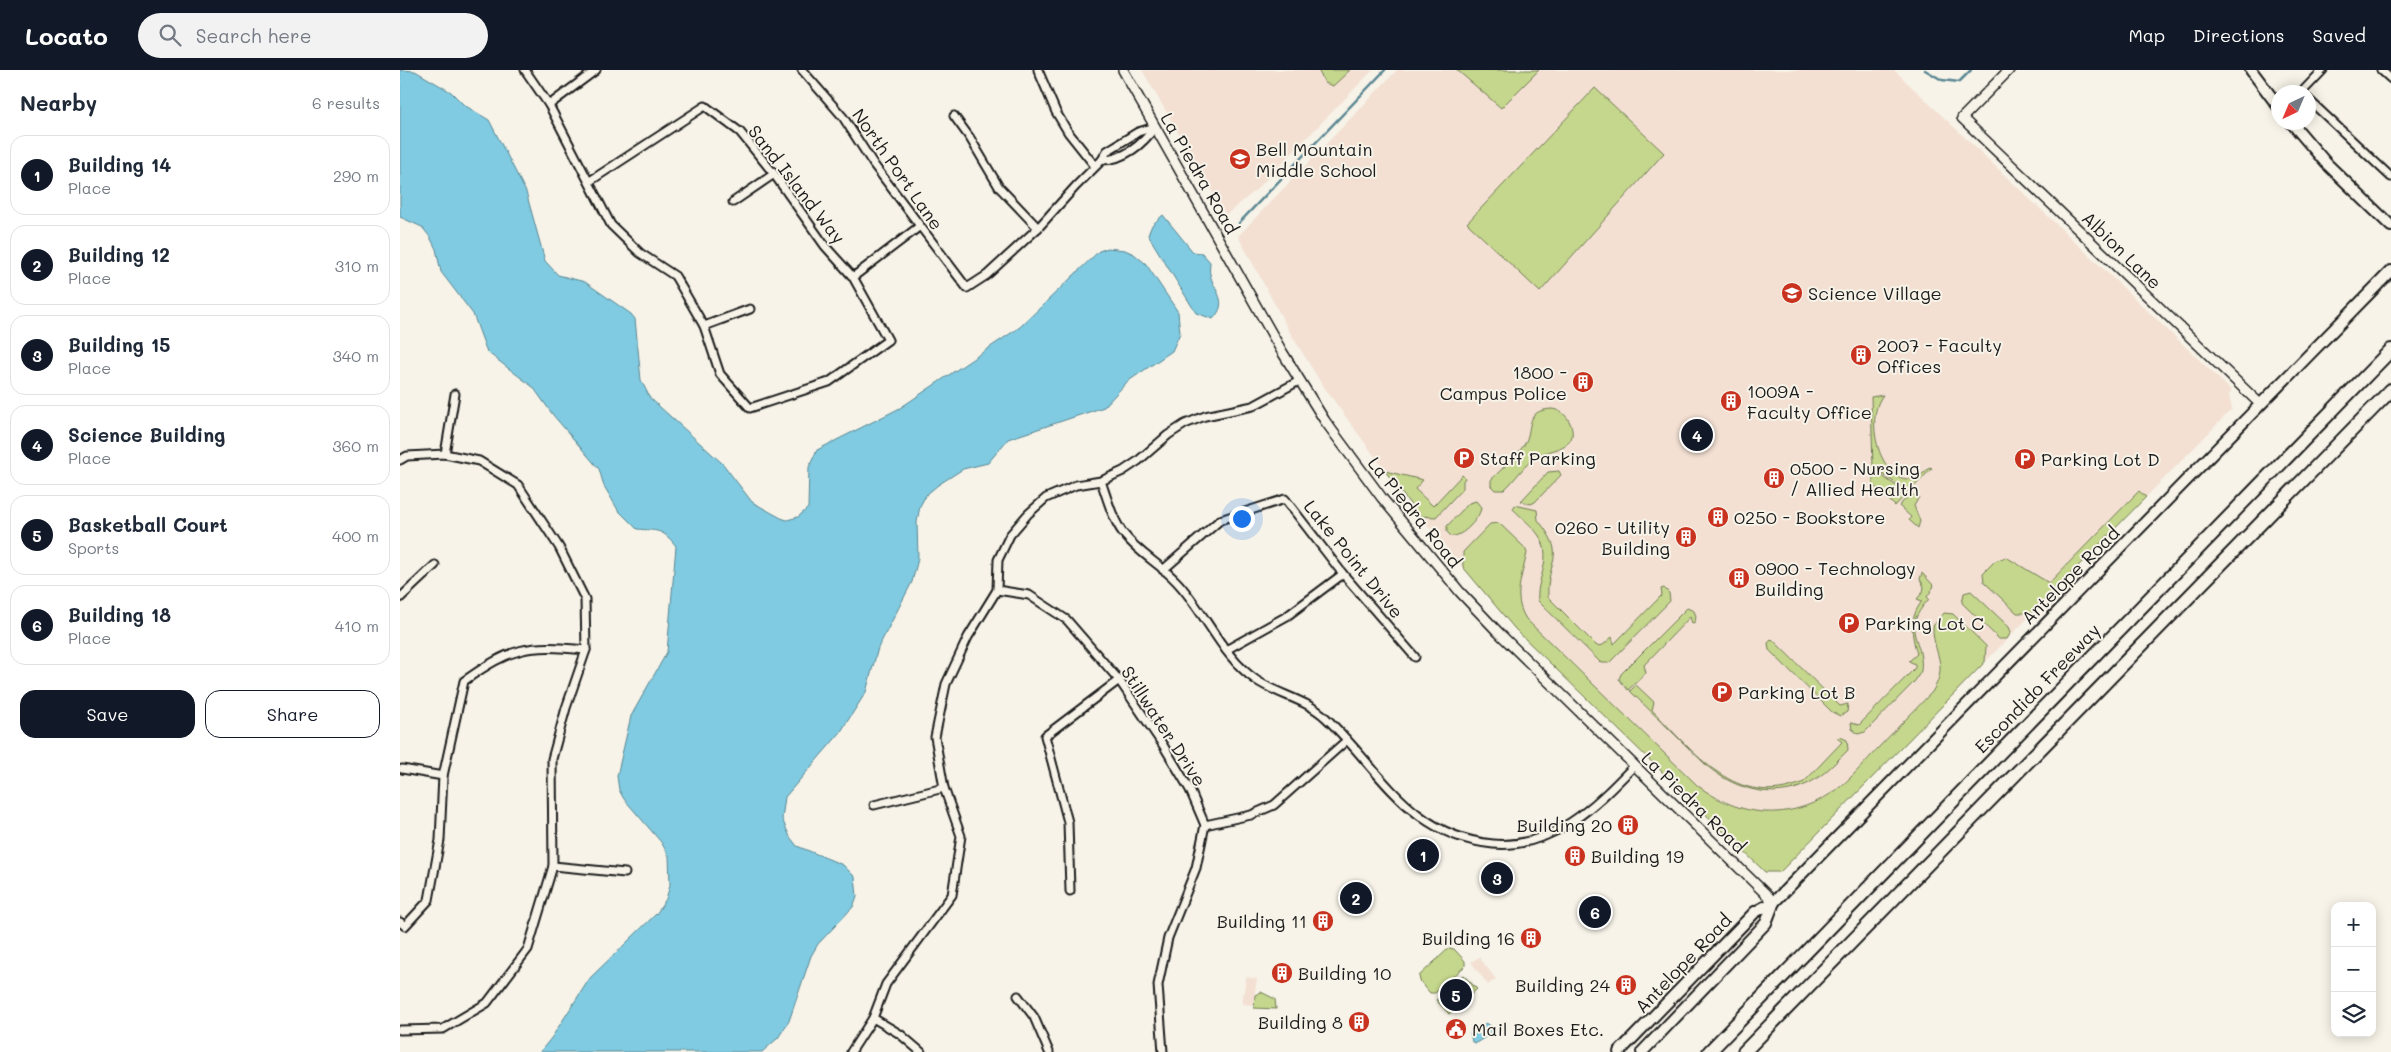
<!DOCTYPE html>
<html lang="en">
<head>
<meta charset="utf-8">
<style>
  body { margin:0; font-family:Mali,sans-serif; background:#f2f2f3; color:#1f2937 }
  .controls { position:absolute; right:15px; bottom:15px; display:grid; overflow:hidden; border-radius:10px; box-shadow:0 2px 12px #0003 }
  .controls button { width:45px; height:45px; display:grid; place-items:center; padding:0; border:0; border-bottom:1px solid #e0e1e3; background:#fff; color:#1f2937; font:25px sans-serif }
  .compass { position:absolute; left:1871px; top:15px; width:45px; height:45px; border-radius:50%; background:#fff; box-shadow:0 2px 12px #0003; rotate:224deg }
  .you { position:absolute; left:841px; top:448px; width:18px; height:18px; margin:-12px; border:4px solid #fff; border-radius:50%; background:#1a73e8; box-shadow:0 0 0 8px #1a73e833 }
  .badge { display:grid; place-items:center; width:32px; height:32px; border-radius:50%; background:#111827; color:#fff; font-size:16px; font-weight:700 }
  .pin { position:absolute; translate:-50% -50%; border:2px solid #fff; box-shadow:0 1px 5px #0006 }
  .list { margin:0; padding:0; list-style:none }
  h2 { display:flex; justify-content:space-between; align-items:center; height:65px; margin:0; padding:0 20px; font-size:21px }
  h2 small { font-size:16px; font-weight:400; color:#747a83 }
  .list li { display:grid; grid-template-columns:32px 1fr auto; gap:15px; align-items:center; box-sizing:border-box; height:80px; margin:0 10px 10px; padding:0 10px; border:1px solid #e0e1e3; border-radius:15px }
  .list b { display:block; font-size:19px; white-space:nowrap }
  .list p { margin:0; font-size:16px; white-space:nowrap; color:#747a83 }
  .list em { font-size:16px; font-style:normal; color:#747a83 }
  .actions { display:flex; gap:10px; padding:15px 20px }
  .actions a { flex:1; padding:11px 0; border:1px solid #111827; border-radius:15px; text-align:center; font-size:18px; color:#111827 }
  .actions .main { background:#111827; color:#fff }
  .icon { flex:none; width:28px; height:28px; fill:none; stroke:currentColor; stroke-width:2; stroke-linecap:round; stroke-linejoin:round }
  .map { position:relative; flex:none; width:1991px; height:982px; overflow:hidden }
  header { display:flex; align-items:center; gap:30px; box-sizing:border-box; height:70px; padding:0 25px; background:#111827; color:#fff }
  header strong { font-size:24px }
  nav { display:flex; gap:28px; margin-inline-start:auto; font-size:18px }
  .search { width:350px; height:45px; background:#f2f2f3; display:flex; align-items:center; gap:12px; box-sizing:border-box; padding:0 18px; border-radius:28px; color:#747a83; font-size:19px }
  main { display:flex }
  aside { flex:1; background:#fff }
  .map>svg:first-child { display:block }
</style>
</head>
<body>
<header>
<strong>Locato</strong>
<div class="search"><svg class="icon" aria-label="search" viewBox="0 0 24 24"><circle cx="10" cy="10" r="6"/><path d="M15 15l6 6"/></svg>Search here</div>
<nav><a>Map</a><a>Directions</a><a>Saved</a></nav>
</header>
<main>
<aside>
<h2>Nearby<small>6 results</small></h2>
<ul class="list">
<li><span class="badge">1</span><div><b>Building 14</b><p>Place</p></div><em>290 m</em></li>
<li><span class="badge">2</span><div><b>Building 12</b><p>Place</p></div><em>310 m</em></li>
<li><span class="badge">3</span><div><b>Building 15</b><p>Place</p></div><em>340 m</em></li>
<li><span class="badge">4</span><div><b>Science Building</b><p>Place</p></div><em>360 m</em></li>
<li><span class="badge">5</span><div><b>Basketball Court</b><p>Sports</p></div><em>400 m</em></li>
<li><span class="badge">6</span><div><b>Building 18</b><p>Place</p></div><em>410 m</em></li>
</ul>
<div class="actions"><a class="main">Save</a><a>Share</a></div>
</aside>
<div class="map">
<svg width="1991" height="982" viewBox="0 0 1991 982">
  <rect width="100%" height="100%" fill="#f7f3e8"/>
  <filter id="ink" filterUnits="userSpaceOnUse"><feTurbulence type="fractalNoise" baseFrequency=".02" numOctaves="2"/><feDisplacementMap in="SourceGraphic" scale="10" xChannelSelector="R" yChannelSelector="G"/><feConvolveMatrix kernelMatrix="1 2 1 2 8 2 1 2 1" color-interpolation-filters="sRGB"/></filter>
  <g filter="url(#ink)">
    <g fill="#f3e0d3">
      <polygon points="742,0 973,0 856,120 826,145"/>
      <polygon points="997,0 1494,0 1832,321 1829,325 1832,339 1380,802 1365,802 1115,559 1011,436 921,313 889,261 838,166"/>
      <polygon points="1079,887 1096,909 1088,915 1071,892"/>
      <polygon points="846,907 857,909 853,935 842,934"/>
    </g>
    <g fill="#c5d78c" stroke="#707a54">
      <polygon points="918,0 950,0 933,16 925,13"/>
      <polygon points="1057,0 1139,0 1101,38"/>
      <polygon points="1195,18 1264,83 1140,222 1067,153"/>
      <path d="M1483,325c-24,30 7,115 47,72l2,1 -23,24 -36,-24 -2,-71z"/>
      <path d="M1152,339c8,1 15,6 18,14 11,27 -20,25 -33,33 -13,9 -22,24 -33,34h-9l-4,-4v-6c10,-11 24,-22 33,-35 10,-15 -1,-35 28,-36z"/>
      <polygon points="1473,400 1507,423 1495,436 1473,415"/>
      <polygon points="985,401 1023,410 1015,419 1033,436 1062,405 1065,408 1063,411 1063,418 1036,447 1019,446"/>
      <polygon points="1159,401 1161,405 1135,432 1131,434 1121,431 1148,402"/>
      <polygon points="1739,421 1746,427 1632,543 1617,543 1584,512 1583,503 1595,491 1606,487 1649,513"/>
      <polygon points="1510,424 1519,427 1514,436 1520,451 1518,458 1509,450 1511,447 1499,436"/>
      <path d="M1076,431l5,6c0,10 -19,31 -30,29l-4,-4v-6l22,-23z"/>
      <path d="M1115,435l22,5 1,10c31,38 8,39 10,77l49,49 6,-1 9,-8 2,7 48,-49 -1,-6 3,-1 5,5 1,8 -61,62h-8l-63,-62c-1,-11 2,-20 5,-31 8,-32 -10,-41 -30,-61z"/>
      <path d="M1099,453l26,25 2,5c-5,24 -15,44 -1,66l171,166c43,33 92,37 138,6 16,-12 30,-29 44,-44 17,-18 35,-36 53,-55 18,-28 0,-39 1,-66l11,-13 9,1 33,32 -1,16 -205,210h-15l-250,-243 -52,-62v-15l27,-28z"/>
      <path d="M1522,503l12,13 -7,11 2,2c-31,34 -4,39 -8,72l-6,10 -50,51 -7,2 -6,-5 -1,-6 8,2 56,-57v-4l-6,-3 8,-7c-6,-21 -8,-35 5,-53l-5,-2 6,-7 1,-5 -4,-8z"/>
      <polygon points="1571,521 1609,557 1611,562 1607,569 1599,569 1562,533 1564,523"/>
      <polygon points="1287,538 1294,541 1296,546 1295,552 1292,553 1290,547 1244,595 1246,603 1228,620 1219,609 1221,604"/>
      <polygon points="1372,569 1440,636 1448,634 1447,642 1440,646 1432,642 1369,580 1368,573"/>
      <path d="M1236,615l18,17 -2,8c42,42 84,101 152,72l38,-40 -5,-4 3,-1 7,3 1,10c-10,10 -20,21 -32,29 -36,23 -79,13 -110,-14l-76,-74z"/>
      <polygon points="1049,878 1054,879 1065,891 1065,896 1035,923 1030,923 1020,911 1019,906"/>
      <polygon points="1063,905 1077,919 1049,944 1036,930"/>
      <polygon points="861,922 875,929 876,939 854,938 855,925"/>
    </g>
    <g fill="#80cbe1" stroke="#588592">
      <path d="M0,0l15,1 36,21 13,13 25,15 37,72 19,69 13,14 27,7 46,32 4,5 6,61 9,18 73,66 29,38 29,16 6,2 11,-3 10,-9 1,-41 8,-17 83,-42 120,-81 79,-76 9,-3 17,2 9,4 12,10 32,48 2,21 -8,18 -45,31 -23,25 -96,32 -20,24 -25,6 -25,16 -12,10 -6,11 -3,16 1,37 -6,23 -34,66 -12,44 -26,41 -55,64 -3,22 8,18 7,9 46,19 12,12 2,19 -4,11 -35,37 -7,12 -22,65 -11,17 -16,14h-222l12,-15 38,-59 67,-65 9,-14 4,-14 -1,-29 -8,-14 -37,-43 -5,-9 -2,-14 14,-60 36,-64 9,-106c-14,-18 -19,-15 -39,-17l-19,-19 -14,-24 -5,-17 -46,-54 -20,-28 -46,-35 -14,-38 -32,-42 -5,-23 -6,-12 -8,-10 -22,-10z"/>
      <path d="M763,145l30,37 9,1 8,9c0,3 -1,9 0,12 4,18 20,27 3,45l-17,-6 -48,-78 4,-10z"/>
      <polygon points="1086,953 1091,956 1092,963 1076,973 1072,972 1070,963"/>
    </g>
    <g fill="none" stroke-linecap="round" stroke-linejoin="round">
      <g stroke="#588592" stroke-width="2.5">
        <polyline points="1525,0 1542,10 1559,12 1571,0"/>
        <polyline points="839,153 985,0"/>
      </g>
      <g stroke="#1c1c1c" stroke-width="11">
        <g id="minor">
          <polyline points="125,0 149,35 211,155 240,183 275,206 304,256 320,304 350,338 429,312 488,270 453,207 425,176 374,104 340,62 305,36 190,111"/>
          <polyline points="402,0 443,47 474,95 567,218 587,205 638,158 676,116 702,90 707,81 738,62 755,57"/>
          <polyline points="638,0 656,42 668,62 695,96"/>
          <polyline points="1981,0 1991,9"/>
          <polyline points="1902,22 1923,0"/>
          <polyline points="1908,29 1991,107"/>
          <polyline points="149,35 196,0"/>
          <polyline points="554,46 570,68 599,117 638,158"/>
          <path d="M702,90c22,0 41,-16 53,-33"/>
          <polyline points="333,132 374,104"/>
          <polyline points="453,207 520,156"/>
          <polyline points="304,256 350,239"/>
          <polyline points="45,384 55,324"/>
          <polyline points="0,390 7,386 45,384 79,391 118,415 159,477 185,529 186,580 166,638 152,689 153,796 128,879 87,933 43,959 0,960"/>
          <path d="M701,411c6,17 11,37 22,52 15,20 36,30 53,48 29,30 45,75 80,99 22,15 50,19 70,38 54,51 83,118 167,126 60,5 102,-38 140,-77"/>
          <polyline points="763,500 820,450 885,429 943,504 1015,587"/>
          <polyline points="597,520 629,525 667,550 719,610 763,675 790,720 805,755 796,798 768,868 758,915 763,982"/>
          <polyline points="0,528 35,495"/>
          <polyline points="826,580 887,546 943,504"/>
          <polyline points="2,699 43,706"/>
          <polyline points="474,735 544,718"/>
          <polyline points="805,755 851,745 874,735 947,670"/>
          <polyline points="153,796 225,803"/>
          <polyline points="670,821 668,752 645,666 719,610"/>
          <path d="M0,852l5,4 24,-26 11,-60 3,-64 21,-95c48,-34 63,-37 122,-31"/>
          <polyline points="618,926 634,947 649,982"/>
          <polyline points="473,948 500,964 521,982"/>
          <polyline points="451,982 473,948 486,914 552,825 561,766 544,718 535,667 546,614 568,567 597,520 598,490 610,465 628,444 646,428 676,415 701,411 723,401 738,391 768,365 785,354 805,346 853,336 899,311"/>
        </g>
      </g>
      <g stroke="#1c1c1c" stroke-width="12">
        <g id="tertiary">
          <polyline points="723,0 881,280 925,351 982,428 1060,522 1099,563 1374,832"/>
          <polyline points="1609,0 1562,48 1860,334"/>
        </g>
      </g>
      <g stroke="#1c1c1c" stroke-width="14">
        <g id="secondary">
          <polyline points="1851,0 1878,36"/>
          <polyline points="1891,52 1926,93 1991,156"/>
          <polyline points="1219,982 1355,842 1374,832 1991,201"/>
          <polyline points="1242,982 1366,853 1374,832"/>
        </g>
      </g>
      <g stroke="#1c1c1c" stroke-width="16">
        <g id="motorway">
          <polyline points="1309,982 1991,280"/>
          <polyline points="1344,982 1991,320"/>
        </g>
      </g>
      <use href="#minor" stroke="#f7f3e8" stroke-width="7"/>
      <use href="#tertiary" stroke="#f7f3e8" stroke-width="9"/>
      <use href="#secondary" stroke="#f7f3e8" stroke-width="10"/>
      <use href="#motorway" stroke="#f7f3e8" stroke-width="12"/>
    </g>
  </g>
  <defs>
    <g id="school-disc" transform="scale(1.125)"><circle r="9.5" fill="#c8321e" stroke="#f7f3e8"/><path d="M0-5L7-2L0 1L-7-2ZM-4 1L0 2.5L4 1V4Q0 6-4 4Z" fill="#fff"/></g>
    <g id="university-disc" transform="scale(1.125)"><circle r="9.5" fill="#c8321e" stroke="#f7f3e8"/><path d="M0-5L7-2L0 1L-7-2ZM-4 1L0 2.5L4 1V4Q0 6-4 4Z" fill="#fff"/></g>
    <g id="building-disc" transform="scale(1.125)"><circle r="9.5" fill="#c8321e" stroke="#f7f3e8"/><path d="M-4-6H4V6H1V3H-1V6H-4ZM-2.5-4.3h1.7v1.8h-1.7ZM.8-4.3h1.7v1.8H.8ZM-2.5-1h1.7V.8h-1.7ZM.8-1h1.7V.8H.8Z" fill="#fff"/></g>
    <g id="parking-disc" transform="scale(1.125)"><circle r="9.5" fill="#c8321e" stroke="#f7f3e8"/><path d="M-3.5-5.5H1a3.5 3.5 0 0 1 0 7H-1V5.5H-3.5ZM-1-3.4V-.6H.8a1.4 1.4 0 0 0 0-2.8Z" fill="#fff"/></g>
    <g id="civic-disc" transform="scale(1.125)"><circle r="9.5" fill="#c8321e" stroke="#f7f3e8"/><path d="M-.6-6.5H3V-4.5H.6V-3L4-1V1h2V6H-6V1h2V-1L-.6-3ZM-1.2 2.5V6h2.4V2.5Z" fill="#fff"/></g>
  </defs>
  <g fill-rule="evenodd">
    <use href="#school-disc" x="840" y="89"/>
    <use href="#university-disc" x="1392" y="223"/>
    <use href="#building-disc" x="1461" y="285"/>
    <use href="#building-disc" x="1183" y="312"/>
    <use href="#building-disc" x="1331" y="331"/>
    <use href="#parking-disc" x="1064" y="388"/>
    <use href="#parking-disc" x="1625" y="389"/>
    <use href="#building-disc" x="1374" y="408"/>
    <use href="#building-disc" x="1318" y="447"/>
    <use href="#building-disc" x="1286" y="467"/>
    <use href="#building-disc" x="1339" y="508"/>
    <use href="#parking-disc" x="1449" y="553"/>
    <use href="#parking-disc" x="1322" y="622"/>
    <use href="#building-disc" x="1228" y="755"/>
    <use href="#building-disc" x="1175" y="786"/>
    <use href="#building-disc" x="923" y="851"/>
    <use href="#building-disc" x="1131" y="868"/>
    <use href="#building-disc" x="882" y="903"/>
    <use href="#building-disc" x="1226" y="915"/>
    <use href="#building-disc" x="959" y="952"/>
    <use href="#civic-disc" x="1056" y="959"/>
  </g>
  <g text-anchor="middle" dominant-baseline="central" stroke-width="4" stroke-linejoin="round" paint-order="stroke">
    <g font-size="18" fill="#1c1c1c" stroke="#f7f3e8" text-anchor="start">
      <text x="856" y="79">Bell Mountain<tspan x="856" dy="21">Middle School</tspan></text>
      <text x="1408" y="223">Science Village</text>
      <text x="1477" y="275">2007 - Faculty<tspan x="1477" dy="21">Offices</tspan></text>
      <text x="1167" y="302" text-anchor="end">1800 -<tspan x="1167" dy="21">Campus Police</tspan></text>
      <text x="1347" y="321">1009A -<tspan x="1347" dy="21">Faculty Office</tspan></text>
      <text x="1080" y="388">Staff Parking</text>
      <text x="1641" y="389">Parking Lot D</text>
      <text x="1390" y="398">0500 - Nursing<tspan x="1390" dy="21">/ Allied Health</tspan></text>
      <text x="1334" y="447">0250 - Bookstore</text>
      <text x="1270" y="457" text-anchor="end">0260 - Utility<tspan x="1270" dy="21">Building</tspan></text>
      <text x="1355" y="498">0900 - Technology<tspan x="1355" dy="21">Building</tspan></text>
      <text x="1465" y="553">Parking Lot C</text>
      <text x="1338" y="622">Parking Lot B</text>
      <text x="1212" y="755" text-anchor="end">Building 20</text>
      <text x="1191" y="786">Building 19</text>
      <text x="907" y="851" text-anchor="end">Building 11</text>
      <text x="1115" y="868" text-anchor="end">Building 16</text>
      <text x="898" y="903">Building 10</text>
      <text x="1210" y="915" text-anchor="end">Building 24</text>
      <text x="943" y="952" text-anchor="end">Building 8</text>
      <text x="1072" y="959">Mail Boxes Etc.</text>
    </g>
    <g font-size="18" fill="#1c1c1c" stroke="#f7f3e8">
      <text transform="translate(498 99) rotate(55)">North Port Lane</text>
      <text transform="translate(800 103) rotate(60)">La Piedra Road</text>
      <text transform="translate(397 114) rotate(52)">Sand Island Way</text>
      <text transform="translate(1722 180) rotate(44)">Albion Lane</text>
      <text transform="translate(1015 442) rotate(51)">La Piedra Road</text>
      <text transform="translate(954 489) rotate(51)">Lake Point Drive</text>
      <text transform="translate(1670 505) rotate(-45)">Antelope Road</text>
      <text transform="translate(1637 618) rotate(-46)">Escondido Freeway</text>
      <text transform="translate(764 656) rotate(57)">Stillwater Drive</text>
      <text transform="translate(1294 732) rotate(44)">La Piedra Road</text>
      <text transform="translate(1283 893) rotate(-46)">Antelope Road</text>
    </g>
  </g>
</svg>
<div class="controls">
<button>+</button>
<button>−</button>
<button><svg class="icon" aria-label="layers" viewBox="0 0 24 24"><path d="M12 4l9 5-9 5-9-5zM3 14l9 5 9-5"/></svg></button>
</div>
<svg class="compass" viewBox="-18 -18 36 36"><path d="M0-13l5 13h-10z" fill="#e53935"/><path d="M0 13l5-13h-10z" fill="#747a83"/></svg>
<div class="you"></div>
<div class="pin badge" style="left:1023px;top:785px">1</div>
<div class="pin badge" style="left:956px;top:828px">2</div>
<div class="pin badge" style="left:1097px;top:808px">3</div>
<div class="pin badge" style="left:1297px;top:365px">4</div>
<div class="pin badge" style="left:1056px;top:925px">5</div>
<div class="pin badge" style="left:1195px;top:842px">6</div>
</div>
</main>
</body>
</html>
